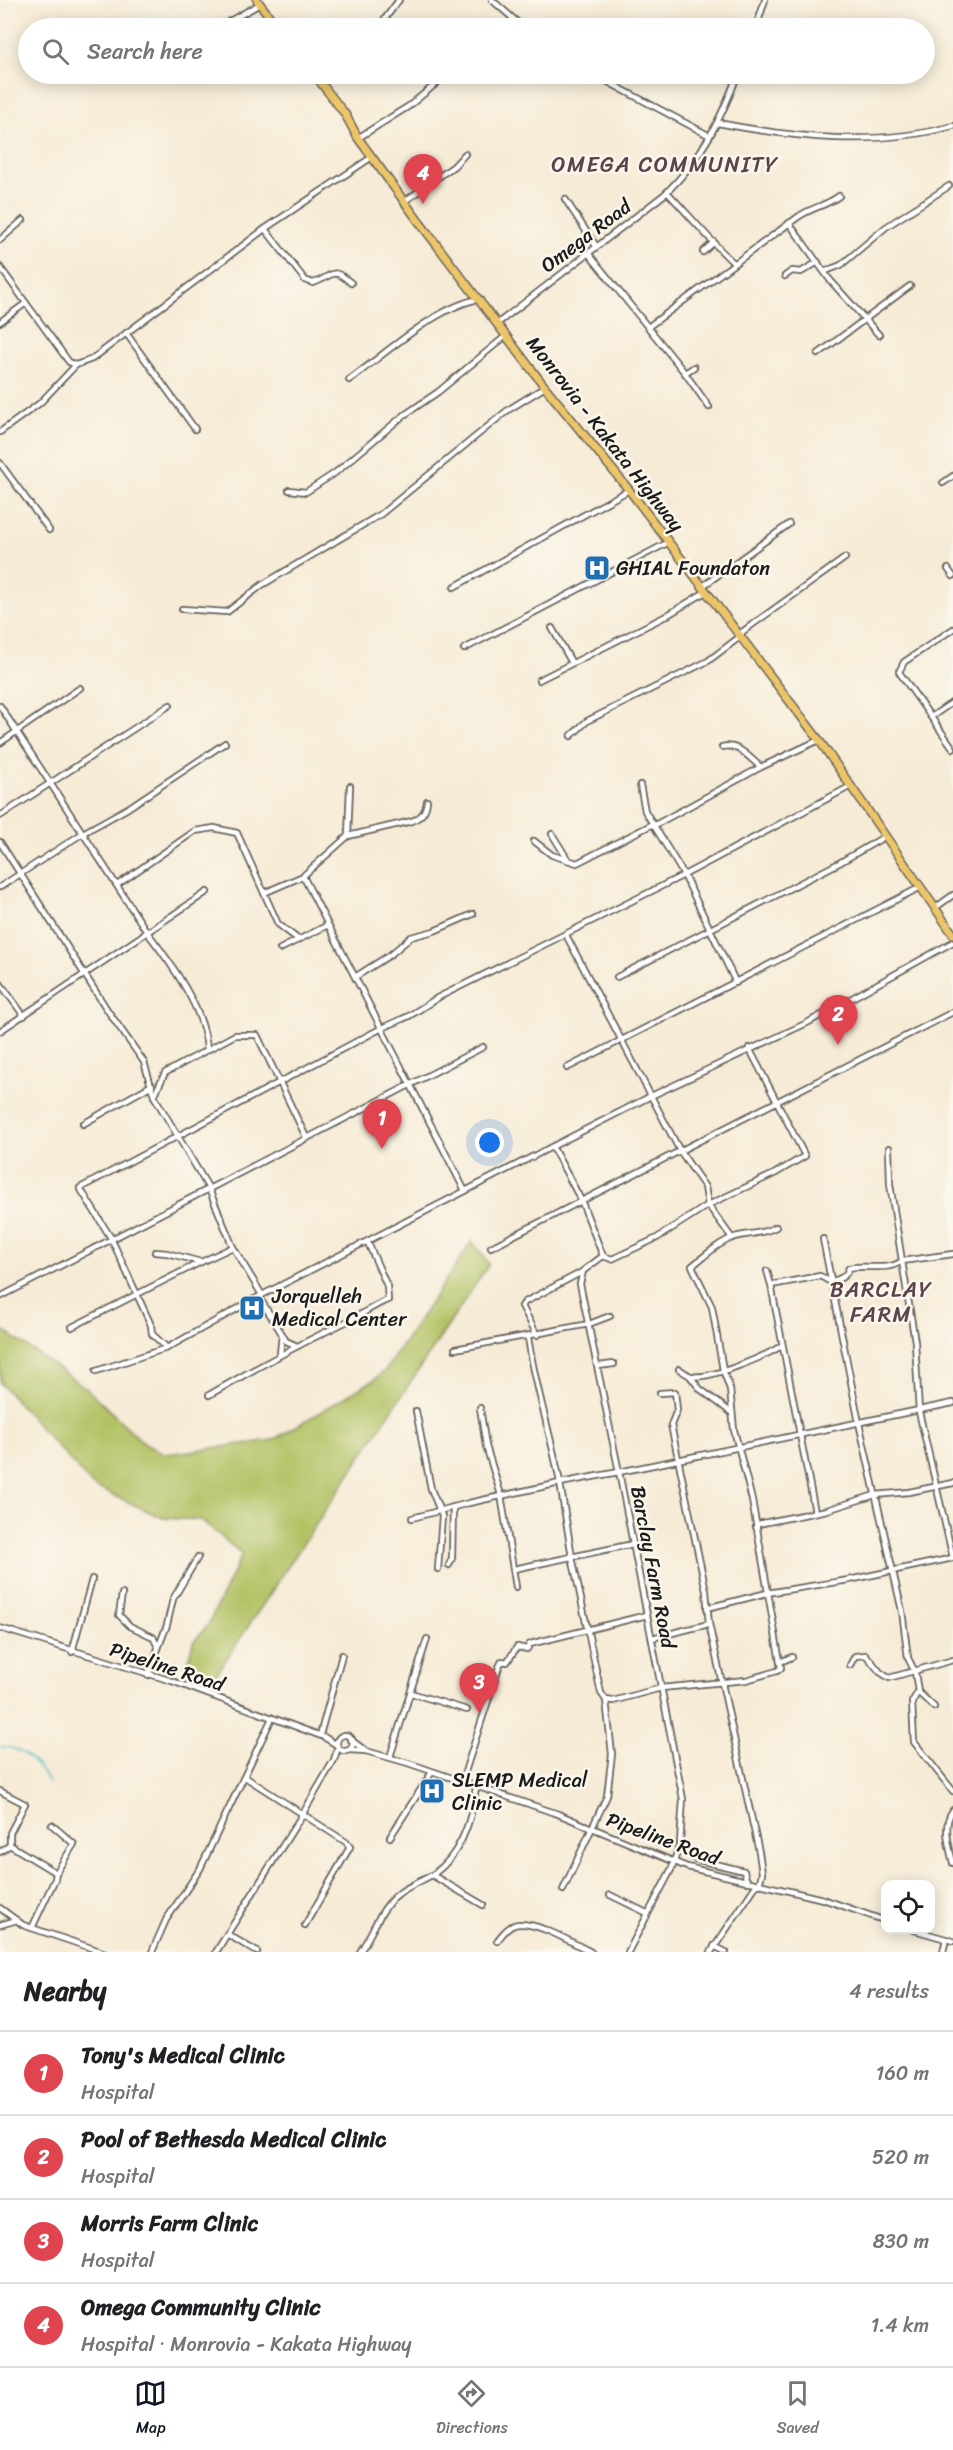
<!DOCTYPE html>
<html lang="en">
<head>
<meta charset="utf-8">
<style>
  body { margin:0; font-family:Sriracha,sans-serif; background:#f6f6f6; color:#202124 }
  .controls { position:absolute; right:18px; bottom:18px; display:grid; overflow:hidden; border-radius:12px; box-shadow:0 3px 15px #0003 }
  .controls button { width:54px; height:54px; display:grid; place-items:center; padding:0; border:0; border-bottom:2px solid #e0e0e0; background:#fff; color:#202124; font:30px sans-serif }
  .you { position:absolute; left:490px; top:1143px; width:21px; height:21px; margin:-15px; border:4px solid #fff; border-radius:50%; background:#1a73e8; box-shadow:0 0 0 9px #1a73e833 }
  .badge { display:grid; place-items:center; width:39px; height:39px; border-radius:50%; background:#111827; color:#fff; font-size:20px; font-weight:700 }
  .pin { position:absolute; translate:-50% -50px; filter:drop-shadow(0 2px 3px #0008) }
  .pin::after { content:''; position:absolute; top:32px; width:21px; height:18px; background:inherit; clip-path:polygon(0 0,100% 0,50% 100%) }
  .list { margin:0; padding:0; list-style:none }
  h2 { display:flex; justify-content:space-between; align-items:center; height:78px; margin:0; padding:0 24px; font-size:26px }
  h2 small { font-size:20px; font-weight:400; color:#757577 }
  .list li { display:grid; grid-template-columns:39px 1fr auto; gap:18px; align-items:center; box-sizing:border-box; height:84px; padding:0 24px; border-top:2px solid #e0e0e0 }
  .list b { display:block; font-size:22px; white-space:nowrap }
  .list p { margin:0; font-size:20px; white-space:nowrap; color:#757577 }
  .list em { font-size:20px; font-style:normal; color:#757577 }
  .icon { flex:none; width:33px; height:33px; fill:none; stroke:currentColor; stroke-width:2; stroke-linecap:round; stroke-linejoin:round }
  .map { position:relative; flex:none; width:953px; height:1952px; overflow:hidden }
  .search { position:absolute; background:#fff; box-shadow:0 3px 15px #0003; left:18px; right:18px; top:18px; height:66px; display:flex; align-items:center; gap:15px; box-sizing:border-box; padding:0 21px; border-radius:33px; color:#757577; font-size:22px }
  .sheet { height:414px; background:#fff }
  nav { display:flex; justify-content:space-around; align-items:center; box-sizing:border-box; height:84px; border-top:2px solid #e0e0e0; background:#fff; font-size:16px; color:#757577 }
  nav a { display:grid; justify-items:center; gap:3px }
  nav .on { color:#111827 }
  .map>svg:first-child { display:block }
</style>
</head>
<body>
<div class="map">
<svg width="953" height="1952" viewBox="0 0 953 1952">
  <rect width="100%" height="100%" fill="#fbf7ec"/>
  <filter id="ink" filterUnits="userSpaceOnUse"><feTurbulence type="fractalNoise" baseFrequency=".0167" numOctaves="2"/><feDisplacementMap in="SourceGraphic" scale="12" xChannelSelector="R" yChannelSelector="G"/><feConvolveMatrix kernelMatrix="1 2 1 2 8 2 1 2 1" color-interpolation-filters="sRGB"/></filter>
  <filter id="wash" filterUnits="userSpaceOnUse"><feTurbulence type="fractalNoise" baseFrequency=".008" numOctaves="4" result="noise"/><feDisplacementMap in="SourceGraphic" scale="24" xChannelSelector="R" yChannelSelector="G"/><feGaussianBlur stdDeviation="1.35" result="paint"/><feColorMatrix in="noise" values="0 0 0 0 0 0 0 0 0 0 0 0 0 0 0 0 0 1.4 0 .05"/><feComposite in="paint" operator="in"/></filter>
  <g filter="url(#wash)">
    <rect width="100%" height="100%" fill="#f6ebd6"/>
    <polygon fill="#b2c163" stroke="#676e40" stroke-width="1.5" points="472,1241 489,1264 210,1684 184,1677 193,1642 208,1625 242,1554 201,1520 163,1518 93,1486 0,1383 0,1325 2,1329 86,1388 146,1445 167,1454 273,1440 374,1380 386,1369"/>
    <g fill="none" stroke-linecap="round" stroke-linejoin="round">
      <path stroke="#48b7be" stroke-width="1.5" d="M0,1747c23,-1 38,17 49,36"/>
    </g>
  </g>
  <g filter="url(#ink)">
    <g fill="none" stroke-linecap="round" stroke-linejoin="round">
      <g stroke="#68645d" stroke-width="8">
        <g id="minor">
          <polyline points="492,0 524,28"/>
          <polyline points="219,27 260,4"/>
          <polyline points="378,28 399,0"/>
          <polyline points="503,28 513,19"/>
          <polyline points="756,28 765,0"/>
          <polyline points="593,74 710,136"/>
          <polyline points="319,80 330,74"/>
          <path d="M718,123c78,15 157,24 235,3"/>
          <polyline points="358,138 409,106 448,74"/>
          <path d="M667,192c10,10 61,68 66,70"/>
          <polyline points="565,199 596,246"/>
          <polyline points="405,201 454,166 465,154"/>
          <polyline points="789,223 830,280 879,335"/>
          <path d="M265,229l40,51 8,3c20,-6 18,-18 38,0"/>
          <polyline points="0,240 23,220"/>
          <polyline points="703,252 714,242"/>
          <polyline points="588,253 685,373 709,407"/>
          <polyline points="0,267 26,303"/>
          <polyline points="826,271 841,265 886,227 949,186"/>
          <polyline points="785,276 792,271 801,272 818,262"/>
          <polyline points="0,322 26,303 69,362 76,365"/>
          <path d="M498,323l167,-129c37,-36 55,-73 73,-120"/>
          <path d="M648,327l150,-110c14,-10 28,-11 41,-21"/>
          <polyline points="126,333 195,429"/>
          <polyline points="818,354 910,286"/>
          <polyline points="685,373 694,367"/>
          <path d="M349,380c35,-25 89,-75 131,-81"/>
          <polyline points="0,432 40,403 76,365 92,359 266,228 372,157"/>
          <polyline points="0,463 49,530"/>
          <polyline points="943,483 953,476"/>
          <polyline points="289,490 306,492 335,473 403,416 438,392 507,335"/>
          <polyline points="948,569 953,576"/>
          <polyline points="703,586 789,524"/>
          <polyline points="454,587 629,490"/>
          <polyline points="182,609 227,612 262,585 381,514 508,410 545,387"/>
          <polyline points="552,628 572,663"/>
          <polyline points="953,629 904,662 899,672 953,748"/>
          <polyline points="464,649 669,542"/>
          <polyline points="539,680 666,616 707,591"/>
          <path d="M0,706l147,226c24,31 58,78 60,118l-42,23 -11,23 54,91 25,60 29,48"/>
          <polyline points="931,717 953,702"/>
          <polyline points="571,736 587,721 708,661 741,636 742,632 845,558"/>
          <polyline points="0,743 80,688"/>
          <path d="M722,747c17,-4 27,11 39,20"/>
          <polyline points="640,785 645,811 684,875 736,983"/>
          <polyline points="350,786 348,836 303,876 465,1191"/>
          <polyline points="0,816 170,705"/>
          <polyline points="655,825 761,767 819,740"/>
          <polyline points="552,834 568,860"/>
          <path d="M348,836l64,-15c9,-4 14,-9 15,-20"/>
          <polyline points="534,841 552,855 577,863 653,824"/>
          <polyline points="0,842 108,1011 144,1062 154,1096"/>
          <polyline points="117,885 195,831 214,828 237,833 278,924 299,940"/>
          <polyline points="0,887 83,833 128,808 225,743"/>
          <polyline points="264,893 303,876"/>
          <polyline points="935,908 953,895"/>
          <polyline points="566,935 680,1151 705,1187 708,1205 732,1238"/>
          <polyline points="280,949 328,925"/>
          <polyline points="355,977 390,955 411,937 434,931 473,914"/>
          <polyline points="617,977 839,863 884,837"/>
          <polyline points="0,983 24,1016"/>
          <polyline points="0,1031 207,892"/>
          <polyline points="207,1050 235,1035 257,1035 306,1137"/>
          <polyline points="567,1068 919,888"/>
          <polyline points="83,1124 152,1085"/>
          <polyline points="553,1148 581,1200 603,1256 583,1271 580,1284 619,1472 560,1483 572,1557 601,1693 606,1700 613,1701 661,1688 746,1680 777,1671 781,1668 780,1662 792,1657"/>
          <path d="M776,1227c-13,7 -26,6 -41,10 -16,5 -30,19 -43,29l20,41 11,63 7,19 4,41 18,70 28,162"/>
          <polyline points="823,1239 859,1423 902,1611 908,1658 915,1672 918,1692 934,1707"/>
          <polyline points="491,1247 953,1012"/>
          <polyline points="155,1252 167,1253 201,1262 233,1247"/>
          <polyline points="953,1254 902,1261 915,1342 919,1412 953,1558"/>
          <polyline points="603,1256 612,1259 657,1238 708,1205 774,1174 805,1156 749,1048"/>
          <polyline points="767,1271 771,1285"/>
          <path d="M832,1281c8,-2 14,-4 17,-13 18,-4 37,4 53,-7l-12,-77 -1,-36"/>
          <polyline points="0,1297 483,1047"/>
          <polyline points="259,1297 282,1334 280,1354"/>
          <polyline points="72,1327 201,1262"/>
          <polyline points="282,1334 286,1341 297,1346"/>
          <polyline points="537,1335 522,1306 525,1302 582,1272"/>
          <polyline points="167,1348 152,1334 151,1325 111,1238 80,1188 380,1029 409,1016 439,997 684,875 851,786"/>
          <polyline points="455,1349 589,1324 610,1316"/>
          <polyline points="598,1366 614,1364"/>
          <path d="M679,1369c4,2 8,6 12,7 19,4 75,-20 90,-30"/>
          <polyline points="96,1371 167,1348 262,1295 651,1096 807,1023 953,942"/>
          <polyline points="690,1376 700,1389 732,1413"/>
          <path d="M209,1395c47,-27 94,-53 143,-76 13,-6 22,-14 36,-19l-1,-14 -19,-43"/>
          <polyline points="480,1408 486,1446 501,1495 516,1587"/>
          <polyline points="416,1411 431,1489 442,1516 438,1569"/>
          <polyline points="815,1512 771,1285 820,1276 831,1282"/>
          <path d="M412,1518l57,-15 91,-20c-9,-49 -25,-96 -32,-146"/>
          <polyline points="756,1527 758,1524 827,1510 875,1495 909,1492 953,1483"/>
          <polyline points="449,1565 452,1558 453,1507"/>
          <polyline points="514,1569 633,1544"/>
          <polyline points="122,1594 119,1615 130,1626 153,1637 158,1647"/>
          <polyline points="707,1608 767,1593 849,1580 953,1558"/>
          <polyline points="709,1624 759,1852 762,1873 759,1885"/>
          <polyline points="0,1628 172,1681 324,1737 337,1745"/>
          <polyline points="652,1638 709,1624 706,1591 671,1425 677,1410 675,1392 660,1393"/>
          <polyline points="72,1652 92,1579"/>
          <polyline points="850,1665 855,1656 866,1655 880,1672 889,1678 953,1660"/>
          <polyline points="148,1675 167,1625 173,1599 198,1557"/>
          <polyline points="918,1692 912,1702 914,1742 953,1791"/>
          <polyline points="411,1693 467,1710"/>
          <polyline points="320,1735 342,1655"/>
          <circle cx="345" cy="1743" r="8"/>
          <polyline points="351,1740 366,1751"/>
          <polyline points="349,1750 366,1751 408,1763 558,1814 687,1867 823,1899 886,1921"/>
          <polyline points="390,1757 427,1639"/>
          <polyline points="245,1777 346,1842 350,1847 305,1925"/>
          <polyline points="462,1781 499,1667 502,1661 507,1662 517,1647 527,1649 530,1644 647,1615"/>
          <polyline points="0,1791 25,1804 10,1833 10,1845 56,1873 55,1879 32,1928"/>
          <path d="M953,1810c-11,15 -4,36 0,53"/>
          <polyline points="52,1825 74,1844 56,1873"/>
          <polyline points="390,1837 432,1772"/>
          <polyline points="0,1852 10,1845"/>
          <polyline points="686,1853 695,1859 744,1871 747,1882"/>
          <polyline points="432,1875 483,1905"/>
          <polyline points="563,1890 607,1796 612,1754 606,1700"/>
          <polyline points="610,1895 647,1913"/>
          <polyline points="0,1908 23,1925 103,1952"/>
          <polyline points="0,1925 17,1920"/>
          <polyline points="914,1930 953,1941"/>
          <polyline points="227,1934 257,1952"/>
          <path d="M497,1941c5,-6 9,-13 17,-16 19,-6 59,18 77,27"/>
          <polyline points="714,1946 726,1952"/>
          <polyline points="152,1952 166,1920 200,1869 272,1718"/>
          <polyline points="216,1952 302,1815 334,1760 338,1747"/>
          <path d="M360,1952c12,-18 21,-45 38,-58 11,-9 25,-13 37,-21 27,-20 37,-54 41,-86"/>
          <polyline points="628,1952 672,1868 680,1843 683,1799 619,1472 953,1403"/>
          <polyline points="711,1952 757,1884"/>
          <polyline points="943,1952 946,1939"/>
        </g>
      </g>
      <g stroke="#68645d" stroke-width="10">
        <g id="highway">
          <polyline points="257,0 278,28"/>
          <polyline points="314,74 345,114 358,138 417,219 545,387 629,490 819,740 953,934"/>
        </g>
      </g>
      <use href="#minor" stroke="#fff" stroke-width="4.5"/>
      <use href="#highway" stroke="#edc569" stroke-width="7"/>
    </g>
  </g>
  <defs>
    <g id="hospital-square" transform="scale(1.35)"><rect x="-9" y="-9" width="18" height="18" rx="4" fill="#1f6fb2" stroke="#fbf7ec"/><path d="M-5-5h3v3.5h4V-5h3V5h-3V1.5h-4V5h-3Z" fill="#fff"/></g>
  </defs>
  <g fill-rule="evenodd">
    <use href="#hospital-square" x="597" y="568"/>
    <use href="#hospital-square" x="252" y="1308"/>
    <use href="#hospital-square" x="432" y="1791"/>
  </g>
  <g text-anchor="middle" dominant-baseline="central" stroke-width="5" stroke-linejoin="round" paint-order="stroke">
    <g font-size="20" fill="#1c1c1c" stroke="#fbf7ec">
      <text transform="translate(586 236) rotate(-37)">Omega Road</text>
      <text transform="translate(605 434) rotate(52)">Monrovia - Kakata Highway</text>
      <text transform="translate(653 1567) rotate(79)">Barclay Farm Road</text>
      <text transform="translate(167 1667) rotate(18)">Pipeline Road</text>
      <text transform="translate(663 1839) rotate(20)">Pipeline Road</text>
    </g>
    <g font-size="20" fill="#1c1c1c" stroke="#fbf7ec" text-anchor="start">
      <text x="616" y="568">GHIAL Foundaton</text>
      <text x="272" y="1296">Jorquelleh<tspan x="272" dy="23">Medical Center</tspan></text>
      <text x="452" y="1780">SLEMP Medical<tspan x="452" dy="23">Clinic</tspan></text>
    </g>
    <g font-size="22" letter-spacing="1.5" fill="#5c444d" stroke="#fbf7ec">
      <text x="665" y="164">OMEGA COMMUNITY</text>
      <text x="881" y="1289">BARCLAY<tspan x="881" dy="25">FARM</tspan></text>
    </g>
  </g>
</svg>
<div class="controls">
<button><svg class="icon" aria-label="locate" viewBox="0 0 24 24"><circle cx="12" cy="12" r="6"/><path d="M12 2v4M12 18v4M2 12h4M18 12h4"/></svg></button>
</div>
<div class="you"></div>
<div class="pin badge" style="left:382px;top:1149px;background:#e0444e">1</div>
<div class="pin badge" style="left:838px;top:1045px;background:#e0444e">2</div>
<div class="pin badge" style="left:479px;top:1713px;background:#e0444e">3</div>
<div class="pin badge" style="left:423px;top:204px;background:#e0444e">4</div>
<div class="search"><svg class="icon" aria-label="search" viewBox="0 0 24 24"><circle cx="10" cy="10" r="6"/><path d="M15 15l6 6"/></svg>Search here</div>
</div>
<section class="sheet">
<h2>Nearby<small>4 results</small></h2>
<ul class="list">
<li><span class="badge" style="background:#e0444e">1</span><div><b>Tony's Medical Clinic</b><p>Hospital</p></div><em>160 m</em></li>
<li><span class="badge" style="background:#e0444e">2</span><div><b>Pool of Bethesda Medical Clinic</b><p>Hospital</p></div><em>520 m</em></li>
<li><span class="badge" style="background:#e0444e">3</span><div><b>Morris Farm Clinic</b><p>Hospital</p></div><em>830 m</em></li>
<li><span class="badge" style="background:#e0444e">4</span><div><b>Omega Community Clinic</b><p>Hospital · Monrovia - Kakata Highway</p></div><em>1.4 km</em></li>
</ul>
</section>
<nav>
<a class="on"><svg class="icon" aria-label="map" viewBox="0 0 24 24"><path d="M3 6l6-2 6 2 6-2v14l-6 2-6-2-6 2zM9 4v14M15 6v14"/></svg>Map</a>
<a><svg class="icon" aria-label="directions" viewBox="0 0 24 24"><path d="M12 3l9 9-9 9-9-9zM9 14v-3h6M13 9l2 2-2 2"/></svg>Directions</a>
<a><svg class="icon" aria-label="saved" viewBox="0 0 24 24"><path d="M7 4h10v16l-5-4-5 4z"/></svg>Saved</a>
</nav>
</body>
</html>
